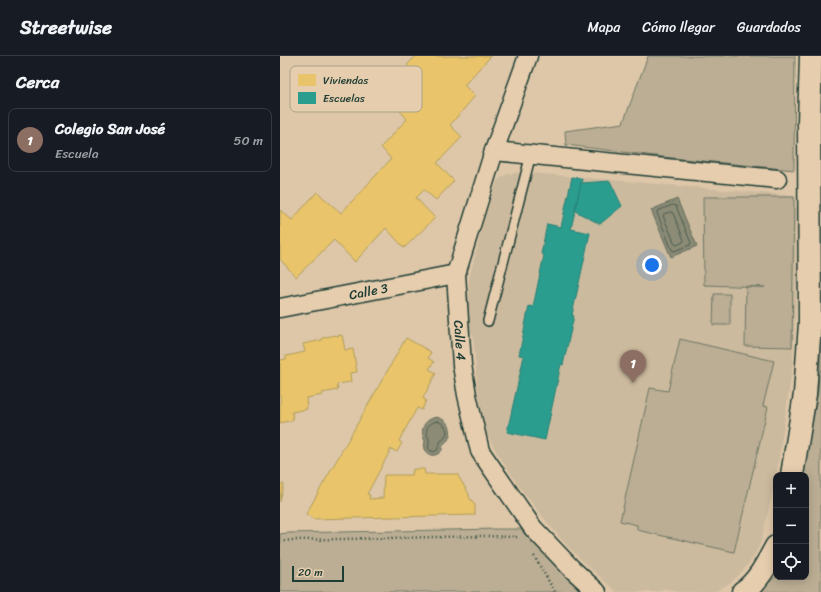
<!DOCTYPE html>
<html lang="es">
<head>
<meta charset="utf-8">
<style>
  body { margin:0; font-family:Sriracha,sans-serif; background:#242831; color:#f1f3f6 }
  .controls { position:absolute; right:12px; bottom:12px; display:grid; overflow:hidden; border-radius:8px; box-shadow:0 2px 10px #0003 }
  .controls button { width:36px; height:36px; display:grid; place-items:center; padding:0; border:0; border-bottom:1px solid #363941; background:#171b24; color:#f1f3f6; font:20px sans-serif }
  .scale { position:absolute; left:12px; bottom:10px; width:52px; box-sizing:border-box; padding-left:4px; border:2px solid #1f3d34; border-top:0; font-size:11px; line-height:14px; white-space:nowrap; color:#1f3d34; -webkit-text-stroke:3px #e6cdae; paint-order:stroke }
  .you { position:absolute; left:372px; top:209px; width:14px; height:14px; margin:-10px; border:3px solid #fff; border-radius:50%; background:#1a73e8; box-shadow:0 0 0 6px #1a73e833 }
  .badge { display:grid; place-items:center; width:26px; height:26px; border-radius:50%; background:#0f766e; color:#fff; font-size:13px; font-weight:700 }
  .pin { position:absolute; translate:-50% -33px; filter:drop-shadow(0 1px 2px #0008) }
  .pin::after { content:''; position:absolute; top:21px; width:14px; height:12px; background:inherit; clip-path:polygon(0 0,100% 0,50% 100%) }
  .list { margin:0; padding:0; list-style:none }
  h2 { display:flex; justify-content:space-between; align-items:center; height:52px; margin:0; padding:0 16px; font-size:17px }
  h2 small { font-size:13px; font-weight:400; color:#9ea1a6 }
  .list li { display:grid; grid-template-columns:26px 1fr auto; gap:12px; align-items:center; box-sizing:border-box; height:64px; margin:0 8px 8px; padding:0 8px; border:1px solid #363941; border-radius:8px }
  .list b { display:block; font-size:15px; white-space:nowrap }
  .list p { margin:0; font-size:13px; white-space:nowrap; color:#9ea1a6 }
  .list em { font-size:13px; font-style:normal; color:#9ea1a6 }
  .icon { flex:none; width:22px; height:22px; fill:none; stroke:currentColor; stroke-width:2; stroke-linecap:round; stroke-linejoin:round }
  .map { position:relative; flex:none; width:541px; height:536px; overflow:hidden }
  header { display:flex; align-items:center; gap:24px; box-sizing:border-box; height:56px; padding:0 20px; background:#171b24; border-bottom:1px solid #363941 }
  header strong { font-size:19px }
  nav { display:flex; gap:22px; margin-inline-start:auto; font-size:14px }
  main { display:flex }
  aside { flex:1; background:#171b24 }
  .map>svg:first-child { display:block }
</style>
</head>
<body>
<header>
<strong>Streetwise</strong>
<nav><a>Mapa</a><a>Cómo llegar</a><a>Guardados</a></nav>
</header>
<main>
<aside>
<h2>Cerca<small></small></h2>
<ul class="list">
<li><span class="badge" style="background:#8d6e63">1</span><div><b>Colegio San José</b><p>Escuela</p></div><em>50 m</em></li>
</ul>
</aside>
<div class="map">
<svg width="541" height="536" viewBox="0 0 541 536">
  <rect width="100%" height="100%" fill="#dec7a9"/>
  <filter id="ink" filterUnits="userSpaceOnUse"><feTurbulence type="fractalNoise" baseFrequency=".025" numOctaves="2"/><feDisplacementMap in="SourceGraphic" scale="8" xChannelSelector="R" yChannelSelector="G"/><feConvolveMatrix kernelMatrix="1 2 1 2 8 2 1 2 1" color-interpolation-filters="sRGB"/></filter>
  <g filter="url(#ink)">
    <polygon fill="#ccba9e" points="240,116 516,140 517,223 513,307 496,422 481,486 473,502 460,518 450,527 438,534 433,536 400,536 386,534 376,536 337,536 310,512 287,490 262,460 241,433 217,397 205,375 199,352 193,278 189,276 188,250 189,223 204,163 217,125 222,121 228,118"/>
    <g fill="#bbae94" stroke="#6d7664">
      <polygon points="368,0 515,0 514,114 384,101 286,89 285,75 343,67"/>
      <polygon points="423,141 514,141 512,291 465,290 466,231 485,231 424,229"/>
      <polygon points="434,238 450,238 450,269 433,269"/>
      <polygon points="541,260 541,536 479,536 496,520 496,521 526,521 526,419 522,419 538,335"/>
      <polygon points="400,283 494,305 483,350 488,351 454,496 357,474 357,469 340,465 370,332 388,335"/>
      <polygon points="219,473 241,473 302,536 0,536 0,478 7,477"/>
    </g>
    <g fill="#8b8b76" stroke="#606c5c">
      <polygon points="397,143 417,190 391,201 371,154"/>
      <path d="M156,361c10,2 18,10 13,21 -1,3 -4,4 -6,7 -1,3 0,6 -4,8 -9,7 -17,-3 -14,-12 -6,-12 -1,-21 11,-24z"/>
    </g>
    <g fill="#e9c46a" stroke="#ac9c5a">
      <polygon points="136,0 211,0 184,29 195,40 170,69 182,81 157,107 174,125 156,144 144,134 136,142 155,162 124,192 106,172 75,206 54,184 16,221 0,203 0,154 12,164 37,136 61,157 111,103 101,91 127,63 114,48 137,23 127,9"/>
      <polygon points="55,279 56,280 62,279 65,294 73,293 77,316 70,317 71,326 57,328 58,334 42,337 43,339 26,342 27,353 12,356 13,364 0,367 0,304 6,303 6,300 25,296 23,288 42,284 42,282"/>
      <polygon points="126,282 151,296 148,302 154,306 149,313 156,317 143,342 146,344 142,354 137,352 119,385 122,387 117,396 111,393 87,438 90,439 89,443 103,442 104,419 132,419 133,413 144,413 145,418 177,418 189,438 189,441 195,449 195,459 33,463 26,458"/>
      <polygon points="0,428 4,428 0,446"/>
    </g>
    <g fill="#2a9d8f" stroke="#278074">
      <polygon points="292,121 302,123 291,173 310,177 292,259 294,260 283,309 281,308 265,384 227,376 244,300 239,299 249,250 253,251 264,199 261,198 267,168 281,171"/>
      <polygon points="330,125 342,150 320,168 295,155 301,127"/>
    </g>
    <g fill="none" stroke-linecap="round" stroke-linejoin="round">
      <g stroke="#4a5c4e" stroke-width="1">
        <polygon points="393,149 396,150 411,187 410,189 394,195 392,194 377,157 378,155"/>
        <polygon points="391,156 393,157 404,184 403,186 397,189 395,188 383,160 384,158"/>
        <path d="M157,365c7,2 13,9 8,16 -3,5 -1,0 -4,4 -3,4 -2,13 -10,10 -5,-3 -1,-7 -2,-11 0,-2 -2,-4 -2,-6 -2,-7 3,-11 10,-13z"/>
      </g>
      <g stroke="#1f3d34" stroke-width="12">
        <polyline id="lane" points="208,265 251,98"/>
      </g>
      <g stroke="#1f3d34" stroke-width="21">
        <g id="street">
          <path id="s1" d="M248,0l-34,95 -38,123 6,91 5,30 13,56 53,77 38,40 26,24"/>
          <polyline points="214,95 497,123"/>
          <path id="s2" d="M0,252l176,-34"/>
        </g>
      </g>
      <g stroke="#1f3d34" stroke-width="25">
        <g id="secondary">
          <polyline points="512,419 525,338 530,267 529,67 531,0"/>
          <path d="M463,536c15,-10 25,-30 33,-45"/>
        </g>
      </g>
      <g stroke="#1f3d34" stroke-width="2.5" stroke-dasharray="1 3" stroke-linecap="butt">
        <polyline points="0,486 11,484 205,480 237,481 238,481"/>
        <polyline points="254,500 275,536"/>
      </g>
      <use href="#lane" stroke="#e6cdae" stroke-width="9"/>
      <use href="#street" stroke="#e6cdae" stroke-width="18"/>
      <use href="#secondary" stroke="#e6cdae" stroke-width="22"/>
    </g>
  </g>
  <g text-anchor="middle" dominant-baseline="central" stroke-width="4" stroke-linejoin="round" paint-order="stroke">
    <g font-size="13" fill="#1f3d34" stroke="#e6cdae">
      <text stroke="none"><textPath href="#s2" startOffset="90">Calle 3</textPath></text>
      <text stroke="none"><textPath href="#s1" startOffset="296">Calle 4</textPath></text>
    </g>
  </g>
  <rect x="10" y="10" width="132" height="46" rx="6" fill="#e6cdae" stroke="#aaa289" stroke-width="1"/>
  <rect x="18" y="18" width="18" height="12" fill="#e9c46a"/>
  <rect x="18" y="36" width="18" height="12" fill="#2a9d8f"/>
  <g font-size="11" fill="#1f3d34">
    <text x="43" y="28">Viviendas</text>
    <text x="43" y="46">Escuelas</text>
  </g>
</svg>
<div class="controls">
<button>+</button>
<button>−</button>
<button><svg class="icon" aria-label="locate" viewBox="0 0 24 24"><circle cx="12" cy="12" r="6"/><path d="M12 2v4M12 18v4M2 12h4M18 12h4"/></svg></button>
</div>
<div class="scale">20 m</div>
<div class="you"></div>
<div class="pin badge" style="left:353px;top:327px;background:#8d6e63">1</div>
</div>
</main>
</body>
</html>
